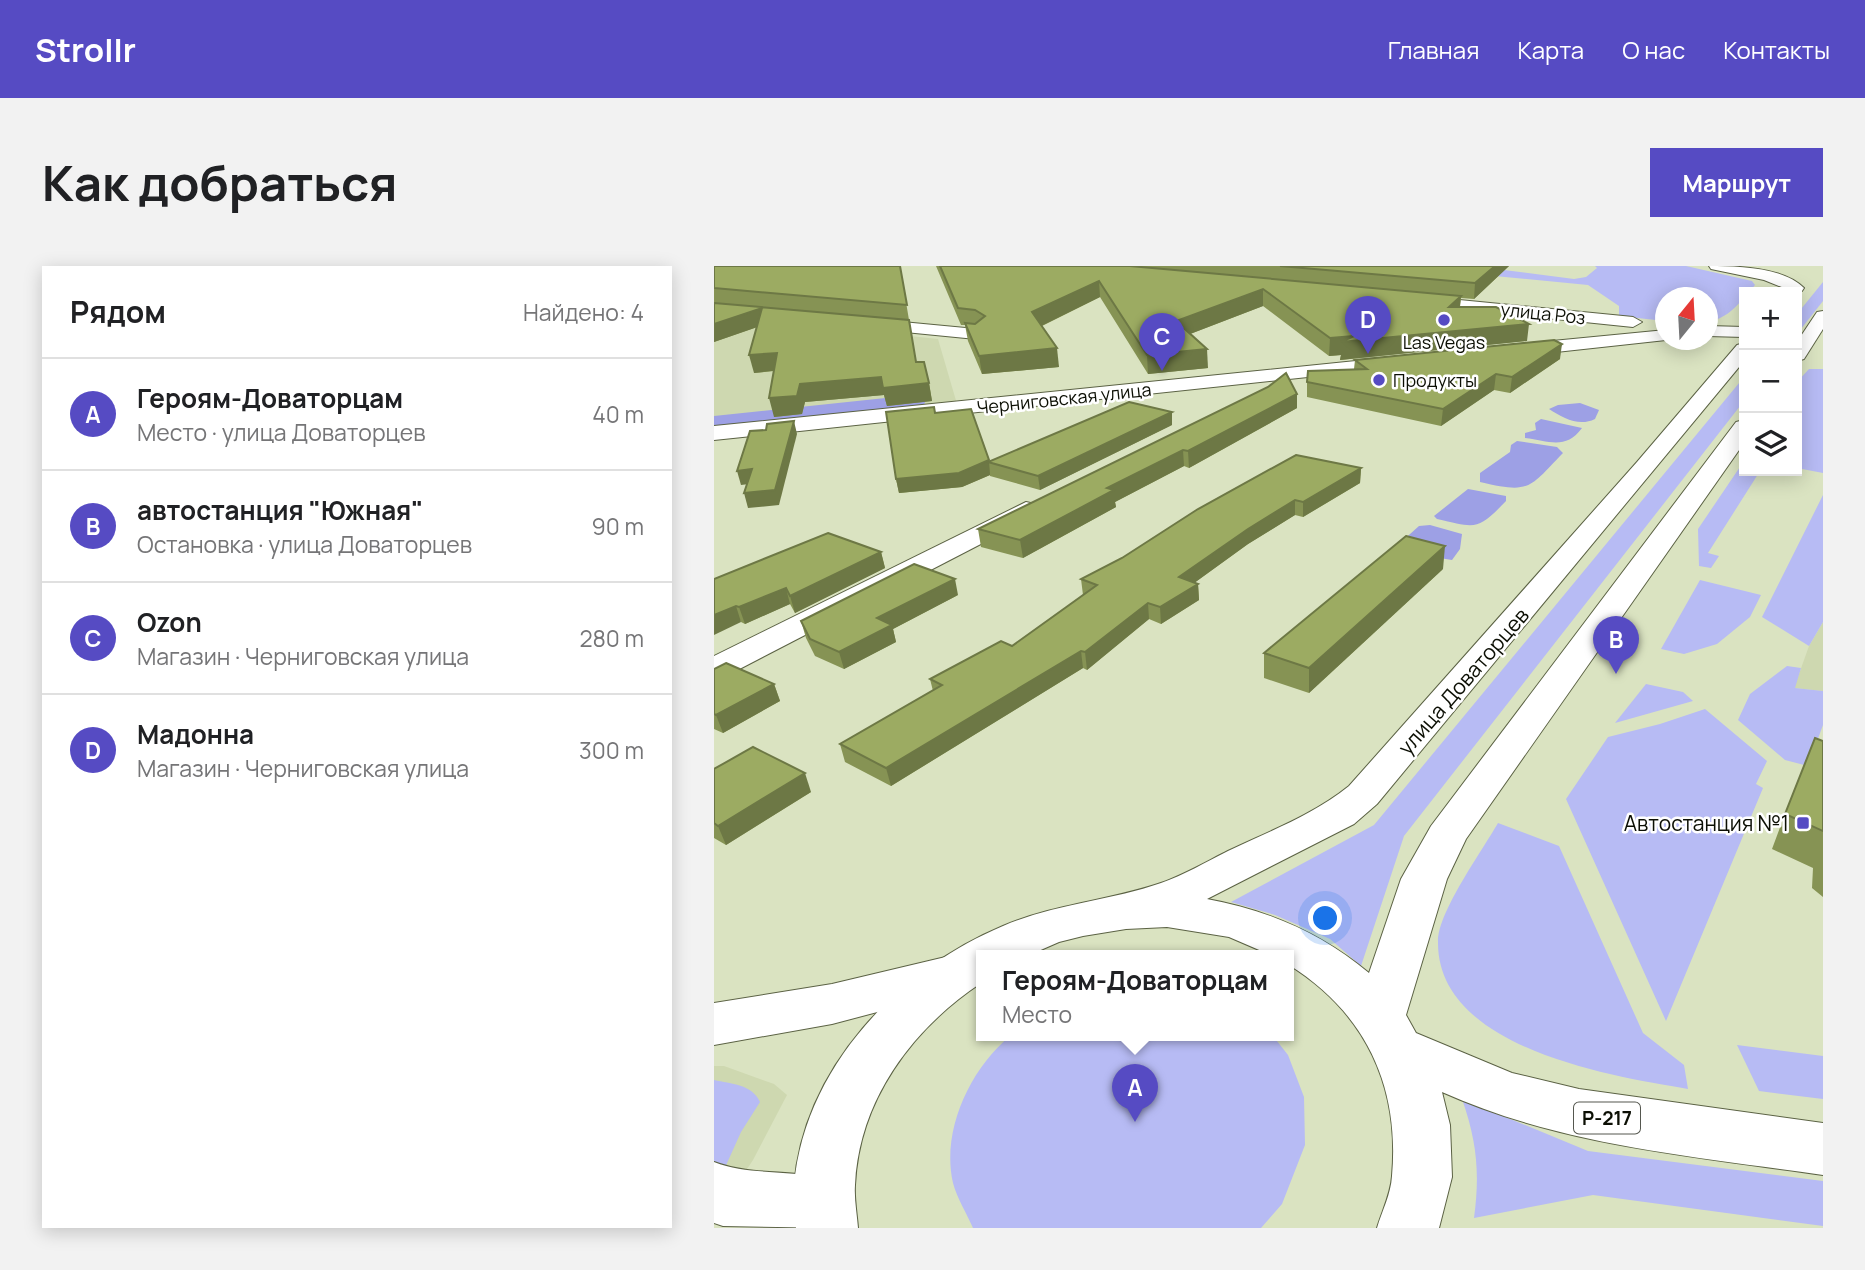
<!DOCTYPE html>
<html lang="ru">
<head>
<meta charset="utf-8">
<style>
  body { margin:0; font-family:Manrope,sans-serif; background:#f2f2f2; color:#202124 }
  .controls { position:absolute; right:21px; top:21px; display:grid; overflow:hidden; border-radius:0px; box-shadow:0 4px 18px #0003 }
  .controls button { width:63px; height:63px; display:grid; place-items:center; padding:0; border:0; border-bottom:2px solid #e0e0e0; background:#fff; color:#202124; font:35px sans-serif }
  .compass { position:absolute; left:941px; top:21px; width:63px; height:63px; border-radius:50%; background:#fff; box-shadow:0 4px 18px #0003; rotate:18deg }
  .you { position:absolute; left:612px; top:653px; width:24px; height:24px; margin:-18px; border:5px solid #fff; border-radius:50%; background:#1a73e8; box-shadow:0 0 0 10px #1a73e833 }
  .badge { display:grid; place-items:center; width:46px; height:46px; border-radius:50%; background:#564bc3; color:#fff; font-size:23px; font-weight:700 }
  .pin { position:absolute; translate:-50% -58px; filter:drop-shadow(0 2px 4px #0008) }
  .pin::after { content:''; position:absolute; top:37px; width:24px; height:21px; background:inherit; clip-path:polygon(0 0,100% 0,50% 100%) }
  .popup { position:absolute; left:262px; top:684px; width:318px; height:91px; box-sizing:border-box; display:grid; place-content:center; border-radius:0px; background:#fff; filter:drop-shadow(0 2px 5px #0005); font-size:23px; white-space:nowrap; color:#757577 }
  .popup b { font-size:26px; color:#202124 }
  .popup::after { content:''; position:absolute; left:50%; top:100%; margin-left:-14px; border:14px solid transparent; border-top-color:#fff }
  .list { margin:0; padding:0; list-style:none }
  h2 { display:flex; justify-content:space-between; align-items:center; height:91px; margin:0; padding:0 28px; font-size:30px }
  h2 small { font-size:23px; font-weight:400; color:#757577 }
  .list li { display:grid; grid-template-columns:46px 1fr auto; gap:21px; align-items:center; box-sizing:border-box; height:112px; padding:0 28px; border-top:2px solid #e0e0e0 }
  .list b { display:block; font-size:26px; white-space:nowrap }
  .list p { margin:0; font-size:23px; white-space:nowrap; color:#757577 }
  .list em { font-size:23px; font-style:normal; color:#757577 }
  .icon { flex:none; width:38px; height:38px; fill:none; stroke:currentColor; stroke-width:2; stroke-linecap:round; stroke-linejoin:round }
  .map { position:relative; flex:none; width:1109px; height:962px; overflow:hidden; border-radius:0px }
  header { display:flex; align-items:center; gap:42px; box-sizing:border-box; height:98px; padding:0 35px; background:#564bc3; color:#fff }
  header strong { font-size:33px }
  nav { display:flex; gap:38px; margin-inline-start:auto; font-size:24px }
  .intro { display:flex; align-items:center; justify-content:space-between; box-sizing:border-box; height:168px; padding:0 42px }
  h1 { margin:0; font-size:49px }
  .button { padding:18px 32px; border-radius:0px; background:#564bc3; color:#fff; font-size:24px; font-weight:700 }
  main { display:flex; gap:42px; padding:0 42px }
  aside { flex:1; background:#fff; border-radius:0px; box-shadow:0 4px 18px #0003 }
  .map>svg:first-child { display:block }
</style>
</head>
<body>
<header>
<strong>Strollr</strong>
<nav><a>Главная</a><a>Карта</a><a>О нас</a><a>Контакты</a></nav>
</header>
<div class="intro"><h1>Как добраться</h1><a class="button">Маршрут</a></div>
<main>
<aside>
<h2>Рядом<small>Найдено: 4</small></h2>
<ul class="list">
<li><span class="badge">A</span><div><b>Героям-Доваторцам</b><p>Место · улица Доваторцев</p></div><em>40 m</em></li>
<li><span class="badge">B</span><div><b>автостанция &quot;Южная&quot;</b><p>Остановка · улица Доваторцев</p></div><em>90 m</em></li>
<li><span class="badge">C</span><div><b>Ozon</b><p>Магазин · Черниговская улица</p></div><em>280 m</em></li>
<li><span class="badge">D</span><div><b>Мадонна</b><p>Магазин · Черниговская улица</p></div><em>300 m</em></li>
</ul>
</aside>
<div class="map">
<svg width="1109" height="962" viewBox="0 0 1109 962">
  <rect width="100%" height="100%" fill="#dae3c1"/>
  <g fill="#ced8b0">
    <polygon points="0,49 224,73 243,138 0,163"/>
    <polygon points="1109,356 1109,425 1080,422 1095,380"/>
    <polygon points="0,800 10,800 60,818 73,829 39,894 0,953"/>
  </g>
  <g fill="#b7bbf4">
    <path d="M881,0h91l66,15 3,4 -6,7h-5v6c-12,13 -19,20 -36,24v-24h-42l-1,23 -46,-5v-10l-31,-21 -104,-10 12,-6 78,10 12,-2 11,-9z"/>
    <polygon points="1109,16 1109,35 1083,68 1083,48"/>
    <polygon points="1095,103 1109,103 1109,207 1083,202 1083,116"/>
    <polygon points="1030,111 1030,135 690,570 647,700 616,673 561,649 517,636 660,559"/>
    <polygon points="1030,195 1030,205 1046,205 994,287 1005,290 997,302 985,300 984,263"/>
    <polygon points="1109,229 1109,356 1095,380 1048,351"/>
    <polygon points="986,314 1047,329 1036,351 1003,378 970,388 947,383"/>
    <polygon points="1073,400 1087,402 1081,422 1109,425 1109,459 1094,500 1071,494 1024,454 1036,428"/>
    <polygon points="932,418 969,426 979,435 901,457"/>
    <polygon points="991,443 1053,495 1042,518 1049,522 952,755 852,533 894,471 946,458"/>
    <path d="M784,557l61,23 84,187 41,32 4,24c-78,-13 -252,-41 -250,-148 0,-29 44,-90 60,-118z"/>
    <path d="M296,770h263l15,19 16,42 1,48 -23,59 -21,24h-288c-6,-14 -16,-30 -20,-45 -12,-52 17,-114 57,-147z"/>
    <polygon points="1023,779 1109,790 1109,833 1045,825"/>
    <path d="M0,814c17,4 38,4 46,22l-19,30 -18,40 -9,-2z"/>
    <path d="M748,833l126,52 235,30v45l-230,-31 -119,23c6,-45 3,-76 -12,-119z"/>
  </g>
  <g fill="#9da0e5">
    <polygon points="200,129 212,133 209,142 0,162 0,150"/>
    <path d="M866,137l19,7 -4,9c-16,8 -32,-1 -46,-10l9,-4z"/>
    <path d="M827,153l41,9c-16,22 -33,13 -57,10v-5l11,-3 -1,-7z"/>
    <path d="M803,175l40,6 6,6c-34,35 -32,41 -83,29v-9l30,-21 1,-7z"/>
    <path d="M754,223l38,7v5c-29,30 -29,27 -69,18l-3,-3z"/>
    <polygon points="716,259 748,268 746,283 738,294 688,286 686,277 705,260"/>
  </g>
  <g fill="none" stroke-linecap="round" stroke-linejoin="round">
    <g stroke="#5b6244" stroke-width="2">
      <g id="minor">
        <polygon points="694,29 919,51 928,56 919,61 688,37 686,34 688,31"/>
        <polygon points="146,52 262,63 271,68 262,73 140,61 137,57 140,53"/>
        <polygon points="994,60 1030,61 1030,71 994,70"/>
        <polygon points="952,64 952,74 956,74 952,74 796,91 787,85 796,79"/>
        <polygon points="691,90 701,96 698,100 0,174 0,160"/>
        <polygon points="312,236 321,238 325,244 321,250 12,410 0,413 0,390"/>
        <polygon points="240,689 258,695 265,708 258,721 118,758 0,779 0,737 118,718"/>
        <path d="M0,896c42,16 88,5 131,22l9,20 -9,20 -10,4 -112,-2 -9,-3z"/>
      </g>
    </g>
    <g stroke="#5b6244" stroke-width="2">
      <g id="major">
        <path d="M995,0c27,0 75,1 95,22l-2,3 -8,1 -30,-12 -53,-11z"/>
        <polygon points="1109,45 1109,63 1090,93 1083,95 1083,76 1103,46"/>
        <path d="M1030,77v18l-367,443 -23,20 -147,75c61,11 114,34 162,74l32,-94 30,-53 305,-404 8,-2v23l-278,396 -19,40 -41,136 10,18 96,40 67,16 244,34v52c-129,-19 -261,-29 -381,-83l8,33 2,52 -13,51h-62c5,-17 14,-34 15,-52 8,-89 -26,-163 -103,-211v-9h-16l-44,-19 -62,-10 -41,2 -43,7 -24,6 -32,14h-46v27c-69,46 -122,117 -126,202 -1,14 2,29 3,43h-62c-1,-14 -3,-29 -2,-42 10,-118 104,-216 209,-260 51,-22 106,-25 158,-43 23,-8 45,-21 67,-32 42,-20 85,-36 121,-65l288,-324 100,-117z"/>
      </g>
    </g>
    <use href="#minor" fill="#fff" fill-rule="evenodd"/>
    <use href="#major" fill="#fff" fill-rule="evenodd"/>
  </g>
  <g fill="#869354">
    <polygon points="0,0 186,0 202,96 215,117 218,135 173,140 170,129 91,136 88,148 60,151 60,105 40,107 43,61 0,76"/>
    <polygon points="222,0 795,0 760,33 747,32 746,41 813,75 626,94 627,89 615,90 549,40 476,68 494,102 434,108 386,31 328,60 345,101 268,108 254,75 251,59 247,59"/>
    <polygon points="846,93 796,127 780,124 727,160 593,131 593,116 640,103 641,94"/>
    <polygon points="583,128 583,142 475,202 470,200 401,236 402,241 309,292 267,281 264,263"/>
    <polygon points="221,147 275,196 458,159 326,224 276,210 276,209 248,221 185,227 182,213"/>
    <polygon points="647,202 646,217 589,251 581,249 534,278 480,317 484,318 485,334 447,358 435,353 373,404 369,402 177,520 131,496 126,478 219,425 216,413 298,380 369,329 367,313"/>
    <polygon points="167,286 171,302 81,347 76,338 31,358 27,356 0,313"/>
    <polygon points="729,303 595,427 550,412 550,387"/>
    <polygon points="244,329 179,363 182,376 130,403 101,390 92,372 87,355"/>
    <polygon points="0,403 60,418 66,435 9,467 0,463"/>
    <polygon points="1109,475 1109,631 1098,622 1099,602 1058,583 1071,548"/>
    <polygon points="0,503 97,526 12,579 0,572"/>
  </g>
  <g fill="#6d7845">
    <polygon points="781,0 795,0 760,33 761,17"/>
    <polygon points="385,15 386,31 321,63 318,46"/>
    <polygon points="549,23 549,40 463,73 462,55"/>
    <polygon points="747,30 745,47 735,41"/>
    <polygon points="48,42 52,58 0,76 0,58"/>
    <polygon points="815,58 813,75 626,94 627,89 615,90 616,72"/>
    <polygon points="848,78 846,93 796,127 798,111"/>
    <polygon points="343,82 345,101 268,108 265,90"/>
    <polygon points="493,83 494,102 434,108 433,89"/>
    <polygon points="63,87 67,104 40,107 35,89"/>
    <polygon points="782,108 780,124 727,160 729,143"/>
    <polygon points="167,111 215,117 218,135 173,140 170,129 91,136 88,148 60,151 55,132 86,118"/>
    <polygon points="583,128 583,142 475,202 474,185"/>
    <polygon points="458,146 458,159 326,224 324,210"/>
    <polygon points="80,155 83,168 65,239 34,242 30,227"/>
    <polygon points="469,184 470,200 401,236 402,241 309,292 306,274 393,222"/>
    <polygon points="275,194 276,209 248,221 185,227 182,213"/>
    <polygon points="647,202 646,217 589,251 589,236"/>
    <polygon points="38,203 43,217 27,219 23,205"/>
    <polygon points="581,234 581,249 534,278 465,328 465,311 534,263"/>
    <polygon points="731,280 729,303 595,427 595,402"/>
    <polygon points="167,286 171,302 81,347 76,330"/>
    <polygon points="241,313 244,329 179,363 182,376 130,403 125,386 163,352"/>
    <polygon points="484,318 485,334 447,358 446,341"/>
    <polygon points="72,322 76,338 31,358 25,341"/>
    <polygon points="434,337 435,353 373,404 371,386"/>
    <polygon points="22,340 27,356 0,369 0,349"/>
    <polygon points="367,385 369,402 177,520 172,502"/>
    <polygon points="60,418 66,435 9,467 2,449"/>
    <polygon points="91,507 97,526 12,579 4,560"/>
  </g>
  <g fill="#9cab62" stroke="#6d7845" stroke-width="2">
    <polygon points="0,0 186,0 193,39 0,22"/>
    <polygon points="226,0 416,0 747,30 735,41 782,41 815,58 627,76 640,70 616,72 549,23 462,55 493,83 433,89 385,15 318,46 343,82 265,90 251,57 261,58 271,50 261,44 244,42"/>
    <polygon points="566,0 781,0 761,17"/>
    <polygon points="0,37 195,54 202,96 210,96 215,117 169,122 167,111 86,118 83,130 55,132 63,87 35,89 48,42 0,58"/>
    <polygon points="840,74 848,78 798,111 782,108 729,143 593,116 594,105 653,103 641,94"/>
    <polygon points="572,107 583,128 474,185 469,184 393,222 400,224 306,274 264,263 554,121"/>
    <polygon points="415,136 458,146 324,210 274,196"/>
    <polygon points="220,141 221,147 257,143 275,194 245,207 182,213 172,146"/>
    <polygon points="80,155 61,224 30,227 38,203 23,205 36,165 52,164 53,158"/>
    <polygon points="582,189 647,202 589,236 581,234 534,263 465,311 484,318 446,341 434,337 371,386 367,385 172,502 126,478 228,419 216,413 287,375 298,380 383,319 367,313 408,292 484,243"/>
    <polygon points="114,267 167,286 76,330 72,322 25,341 22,340 0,349 0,313"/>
    <polygon points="692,270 731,280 595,402 550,387"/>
    <polygon points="200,298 241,313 163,352 178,359 125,386 96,373 87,355"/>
    <polygon points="12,397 60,418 2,449 0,448 0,403"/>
    <polygon points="1101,472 1109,475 1109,565 1071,548"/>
    <polygon points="39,481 91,507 4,560 0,557 0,503"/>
  </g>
  <g fill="#564bc3" stroke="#fff" stroke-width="2.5">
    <circle cx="730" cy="54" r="7"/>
    <circle cx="665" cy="114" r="7"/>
    <rect x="1082" y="550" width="14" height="14" rx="3.5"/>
  </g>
  <g text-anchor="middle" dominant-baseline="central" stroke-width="5" stroke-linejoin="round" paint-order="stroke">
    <g font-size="18" fill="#0c0f04" stroke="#fff">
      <text transform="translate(829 47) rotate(6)">улица Роз</text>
      <text transform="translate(350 132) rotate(-6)">Черниговская улица</text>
    </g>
    <g font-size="18" fill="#0c0f04" stroke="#fff">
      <text x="730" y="76">Las Vegas</text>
      <text x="679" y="114" text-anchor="start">Продукты</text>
    </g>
    <rect fill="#fff" stroke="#55574f" stroke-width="2" x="860" y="836.5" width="66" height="31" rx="5"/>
    <g font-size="19" font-weight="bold" fill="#0c0f04">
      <text x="893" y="852">Р-217</text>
    </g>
    <g font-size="21" fill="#0c0f04" stroke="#fff">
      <text transform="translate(749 415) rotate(-49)">улица Доваторцев</text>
    </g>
    <g font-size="21" fill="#0c0f04" stroke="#fff" text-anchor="end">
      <text x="1075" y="557">Автостанция №1</text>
    </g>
  </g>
</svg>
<div class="controls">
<button>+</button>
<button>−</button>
<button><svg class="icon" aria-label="layers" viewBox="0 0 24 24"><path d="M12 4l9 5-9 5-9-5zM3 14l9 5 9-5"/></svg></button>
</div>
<svg class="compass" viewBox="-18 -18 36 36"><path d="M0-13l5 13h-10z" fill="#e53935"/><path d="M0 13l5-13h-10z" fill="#757577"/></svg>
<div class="you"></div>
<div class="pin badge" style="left:421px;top:856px">A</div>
<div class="popup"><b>Героям-Доваторцам</b>Место</div>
<div class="pin badge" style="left:902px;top:408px">B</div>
<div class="pin badge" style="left:448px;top:105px">C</div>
<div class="pin badge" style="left:654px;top:88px">D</div>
</div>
</main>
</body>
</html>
